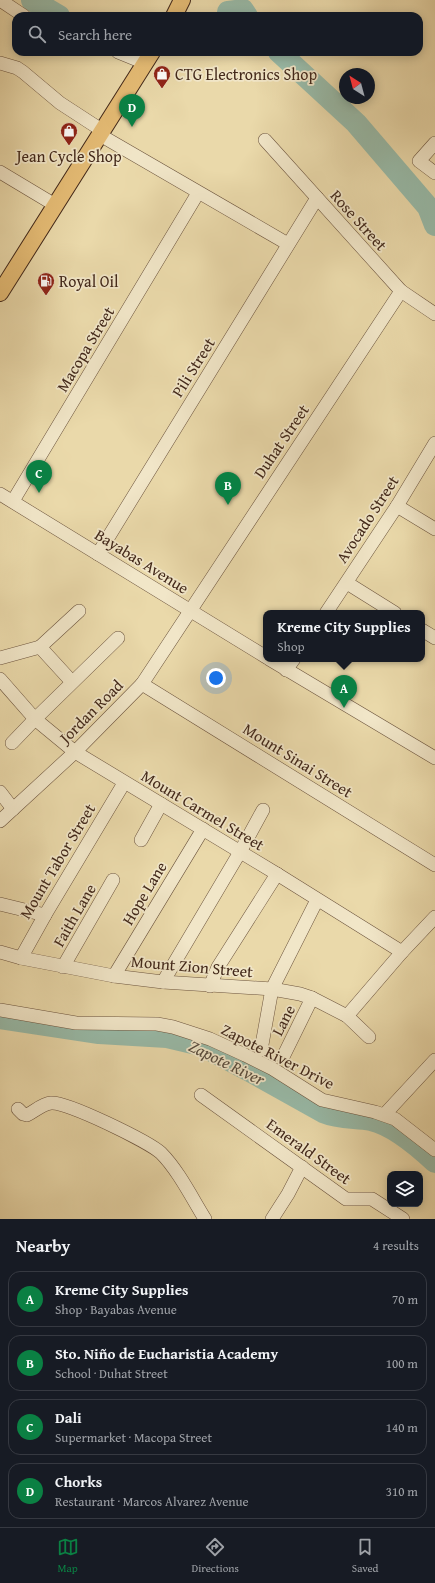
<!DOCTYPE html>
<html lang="en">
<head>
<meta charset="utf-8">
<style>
  body { margin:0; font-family:"Gentium Book Plus",serif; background:#242831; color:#f1f3f6 }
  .controls { position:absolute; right:12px; bottom:12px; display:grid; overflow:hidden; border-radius:8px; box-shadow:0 2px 10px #0003 }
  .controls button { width:36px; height:36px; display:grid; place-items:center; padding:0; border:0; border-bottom:1px solid #363941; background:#171b24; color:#f1f3f6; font:20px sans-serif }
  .compass { position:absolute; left:339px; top:68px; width:36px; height:36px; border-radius:50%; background:#171b24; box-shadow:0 2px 10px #0003; rotate:324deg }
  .you { position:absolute; left:216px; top:678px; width:14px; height:14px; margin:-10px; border:3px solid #fff; border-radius:50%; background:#1a73e8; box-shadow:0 0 0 6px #1a73e833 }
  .badge { display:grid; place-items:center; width:26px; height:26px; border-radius:50%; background:#0b8043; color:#fff; font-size:13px; font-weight:700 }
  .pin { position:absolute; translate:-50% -33px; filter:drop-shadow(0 1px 2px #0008) }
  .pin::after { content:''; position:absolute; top:21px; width:14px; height:12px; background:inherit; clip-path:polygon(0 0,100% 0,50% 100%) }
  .popup { position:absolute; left:263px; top:610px; width:162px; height:52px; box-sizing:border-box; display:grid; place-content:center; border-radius:8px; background:#171b24; filter:drop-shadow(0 1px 3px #0005); font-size:13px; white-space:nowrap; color:#9ea1a6 }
  .popup b { font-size:15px; color:#f1f3f6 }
  .popup::after { content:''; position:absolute; left:50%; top:100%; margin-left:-8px; border:8px solid transparent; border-top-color:#171b24 }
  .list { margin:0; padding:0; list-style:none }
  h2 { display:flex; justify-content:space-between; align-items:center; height:52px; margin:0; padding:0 16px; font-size:17px }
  h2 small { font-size:13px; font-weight:400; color:#9ea1a6 }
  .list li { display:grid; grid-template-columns:26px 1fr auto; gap:12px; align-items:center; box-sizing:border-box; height:56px; margin:0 8px 8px; padding:0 8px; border:1px solid #363941; border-radius:12px }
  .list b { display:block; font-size:15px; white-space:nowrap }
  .list p { margin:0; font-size:13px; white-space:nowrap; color:#9ea1a6 }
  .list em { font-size:13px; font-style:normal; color:#9ea1a6 }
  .icon { flex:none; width:22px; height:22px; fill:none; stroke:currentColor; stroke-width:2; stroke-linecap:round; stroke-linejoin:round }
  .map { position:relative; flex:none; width:435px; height:1219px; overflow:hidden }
  .search { position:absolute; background:#171b24; box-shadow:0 2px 10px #0003; left:12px; right:12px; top:12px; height:44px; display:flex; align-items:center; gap:10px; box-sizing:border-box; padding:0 14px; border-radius:12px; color:#9ea1a6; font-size:15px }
  .sheet { height:308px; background:#171b24 }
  nav { display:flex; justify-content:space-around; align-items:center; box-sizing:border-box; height:56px; border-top:1px solid #363941; background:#171b24; font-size:11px; color:#9ea1a6 }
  nav a { display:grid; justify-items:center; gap:2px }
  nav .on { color:#0b8043 }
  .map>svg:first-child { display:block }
</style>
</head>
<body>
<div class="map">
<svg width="435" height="1219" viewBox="0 0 435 1219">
  <rect width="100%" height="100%" fill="#ead9aa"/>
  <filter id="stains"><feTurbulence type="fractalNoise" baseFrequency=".005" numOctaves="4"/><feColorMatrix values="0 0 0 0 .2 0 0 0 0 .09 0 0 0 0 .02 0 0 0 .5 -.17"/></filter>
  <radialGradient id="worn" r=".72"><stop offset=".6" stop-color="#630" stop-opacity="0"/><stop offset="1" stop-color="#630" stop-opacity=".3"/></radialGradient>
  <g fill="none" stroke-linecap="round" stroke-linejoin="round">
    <g stroke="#98baa8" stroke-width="22">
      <polyline points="32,0 59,16"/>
      <polyline points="228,12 243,10 247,16"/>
      <polyline points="279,52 356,123 428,207 435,225"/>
      <path d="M0,1018l99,15 68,4 34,8 47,25 75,42c17,7 31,5 48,8 22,5 48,27 64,42"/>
    </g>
    <g stroke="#6c543e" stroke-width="14">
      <g id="minor">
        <polyline points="0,0 24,16"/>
        <polyline points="118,52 145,63"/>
        <polyline points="0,63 17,68 23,72 60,103 103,131"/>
        <polyline points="100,135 288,244"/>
        <polyline points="265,140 401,291 435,314"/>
        <polyline points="435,143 419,161 435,173"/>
        <polyline points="0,172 55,205"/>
        <polyline points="0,494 266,657"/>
        <polyline points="13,501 198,193"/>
        <polyline points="397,506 435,529"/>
        <polyline points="98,554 317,198"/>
        <polyline points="347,583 395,613"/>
        <polyline points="326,613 397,506 435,443"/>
        <polyline points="422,630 435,638"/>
        <polyline points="40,647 79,611"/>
        <polyline points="0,658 40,647 72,682"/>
        <polyline points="269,659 435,758"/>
        <polyline points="286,670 294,659"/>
        <polyline points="0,679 35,719 75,752 277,874 402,952"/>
        <polyline points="142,684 435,865"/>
        <polyline points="12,743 35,719 118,638"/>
        <polyline points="0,792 13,809"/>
        <polyline points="0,821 75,752 142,684 401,291"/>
        <polyline points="141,840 161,804"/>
        <polyline points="0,904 45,915"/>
        <polyline points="0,952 21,958 114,976 163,982 272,989 300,994 312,998 347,1016 369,1037"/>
        <polyline points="21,958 45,915 124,783"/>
        <polyline points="63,967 113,880"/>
        <polyline points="114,976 203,829"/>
        <polyline points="163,982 240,852 263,810"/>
        <polyline points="210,986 218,967 277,874"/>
        <polyline points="0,1010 76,1023 157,1024 173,1027 210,1039 245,1055 273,1069 322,1100 375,1112 395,1119 435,1150"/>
        <polyline points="347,1016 402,952 435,917"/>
        <polyline points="261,1050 272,989 317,900"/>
        <polyline points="283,1057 312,998"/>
        <polyline points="201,1095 346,1199 372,1199 403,1219"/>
        <path d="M18,1109l5,5 4,1c8,-4 15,-11 24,-12 15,-2 98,39 110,50 17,17 31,45 44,66"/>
        <polyline points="385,1114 435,1060"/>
        <polyline points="272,1219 288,1194 302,1167"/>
      </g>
    </g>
    <g stroke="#42281a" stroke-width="18">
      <g id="major">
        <polyline points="174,16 182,0"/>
        <polyline points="0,293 152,52"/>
      </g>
    </g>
    <use href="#minor" stroke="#f1e6c8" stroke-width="13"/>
    <use href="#major" stroke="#e5bc75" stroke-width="16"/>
  </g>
  <defs>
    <g id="shop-pin" transform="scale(0.9)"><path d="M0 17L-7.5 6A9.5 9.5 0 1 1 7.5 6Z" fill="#8f2418" stroke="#f1e6c8"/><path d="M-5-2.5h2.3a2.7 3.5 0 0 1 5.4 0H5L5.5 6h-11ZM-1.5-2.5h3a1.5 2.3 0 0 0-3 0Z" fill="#fff"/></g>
    <g id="fuel-pin" transform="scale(0.9)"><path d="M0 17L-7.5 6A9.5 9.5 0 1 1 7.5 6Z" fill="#8f2418" stroke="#f1e6c8"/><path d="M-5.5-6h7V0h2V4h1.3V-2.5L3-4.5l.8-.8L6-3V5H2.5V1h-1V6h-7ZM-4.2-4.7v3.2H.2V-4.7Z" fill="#fff"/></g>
  </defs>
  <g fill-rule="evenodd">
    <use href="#shop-pin" x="162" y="74"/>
    <use href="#shop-pin" x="69" y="131"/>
    <use href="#fuel-pin" x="46" y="281"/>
  </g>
  <g text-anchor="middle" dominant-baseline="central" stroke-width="3.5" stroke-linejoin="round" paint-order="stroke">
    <g font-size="16" fill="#42281a" stroke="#f1e6c8" text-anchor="start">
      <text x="175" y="74">CTG Electronics Shop</text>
      <text x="69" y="156" text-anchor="middle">Jean Cycle Shop</text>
      <text x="59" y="281">Royal Oil</text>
    </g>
    <g font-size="16" fill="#42281a" stroke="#f1e6c8">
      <text transform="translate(359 220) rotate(48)">Rose Street</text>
      <text transform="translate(85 349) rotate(-59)">Macopa Street</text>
      <text transform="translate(193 367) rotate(-58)">Pili Street</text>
      <text transform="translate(281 441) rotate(-56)">Duhat Street</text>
      <text transform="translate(367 519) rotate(-57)">Avocado Street</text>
      <text transform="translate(142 561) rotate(32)">Bayabas Avenue</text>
      <text transform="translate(91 711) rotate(-45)">Jordan Road</text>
      <text transform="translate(298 760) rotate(32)">Mount Sinai Street</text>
      <text transform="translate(203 810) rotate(31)">Mount Carmel Street</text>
      <text transform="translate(57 861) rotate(-59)">Mount Tabor Street</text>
      <text transform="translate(144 893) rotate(-59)">Hope Lane</text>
      <text transform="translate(74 915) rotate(-60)">Faith Lane</text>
      <text transform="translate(192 966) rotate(5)">Mount Zion Street</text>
      <text transform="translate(283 1020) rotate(-63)">Lane</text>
      <text transform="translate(278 1056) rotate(27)">Zapote River Drive</text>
      <text transform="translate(309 1151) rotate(36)">Emerald Street</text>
    </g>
    <g font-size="17" font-style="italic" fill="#584c3e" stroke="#f1e6c8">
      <text transform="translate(227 1062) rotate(26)">Zapote River</text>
    </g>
  </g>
  <rect width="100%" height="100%" filter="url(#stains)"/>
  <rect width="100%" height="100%" fill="url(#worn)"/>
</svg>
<div class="controls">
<button><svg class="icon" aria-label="layers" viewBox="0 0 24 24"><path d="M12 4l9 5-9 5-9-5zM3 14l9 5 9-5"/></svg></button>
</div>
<svg class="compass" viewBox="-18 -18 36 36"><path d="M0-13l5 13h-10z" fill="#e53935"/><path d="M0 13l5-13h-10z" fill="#9ea1a6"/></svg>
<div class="you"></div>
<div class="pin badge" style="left:344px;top:708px">A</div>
<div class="popup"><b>Kreme City Supplies</b>Shop</div>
<div class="pin badge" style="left:228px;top:505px">B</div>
<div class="pin badge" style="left:39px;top:493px">C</div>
<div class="pin badge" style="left:132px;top:127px">D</div>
<div class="search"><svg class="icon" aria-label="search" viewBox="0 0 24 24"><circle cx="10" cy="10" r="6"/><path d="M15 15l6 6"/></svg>Search here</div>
</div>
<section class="sheet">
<h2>Nearby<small>4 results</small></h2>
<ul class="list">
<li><span class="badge">A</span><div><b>Kreme City Supplies</b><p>Shop · Bayabas Avenue</p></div><em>70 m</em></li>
<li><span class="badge">B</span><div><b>Sto. Niño de Eucharistia Academy</b><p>School · Duhat Street</p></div><em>100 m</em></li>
<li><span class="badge">C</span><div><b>Dali</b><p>Supermarket · Macopa Street</p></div><em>140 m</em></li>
<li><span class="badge">D</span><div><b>Chorks</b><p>Restaurant · Marcos Alvarez Avenue</p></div><em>310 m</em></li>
</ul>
</section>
<nav>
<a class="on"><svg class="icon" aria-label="map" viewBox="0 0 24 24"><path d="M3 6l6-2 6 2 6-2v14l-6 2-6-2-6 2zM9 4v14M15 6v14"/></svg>Map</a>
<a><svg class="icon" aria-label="directions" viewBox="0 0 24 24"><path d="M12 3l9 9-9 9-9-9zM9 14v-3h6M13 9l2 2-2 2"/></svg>Directions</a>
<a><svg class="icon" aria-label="saved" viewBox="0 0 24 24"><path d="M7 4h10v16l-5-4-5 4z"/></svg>Saved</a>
</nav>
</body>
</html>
